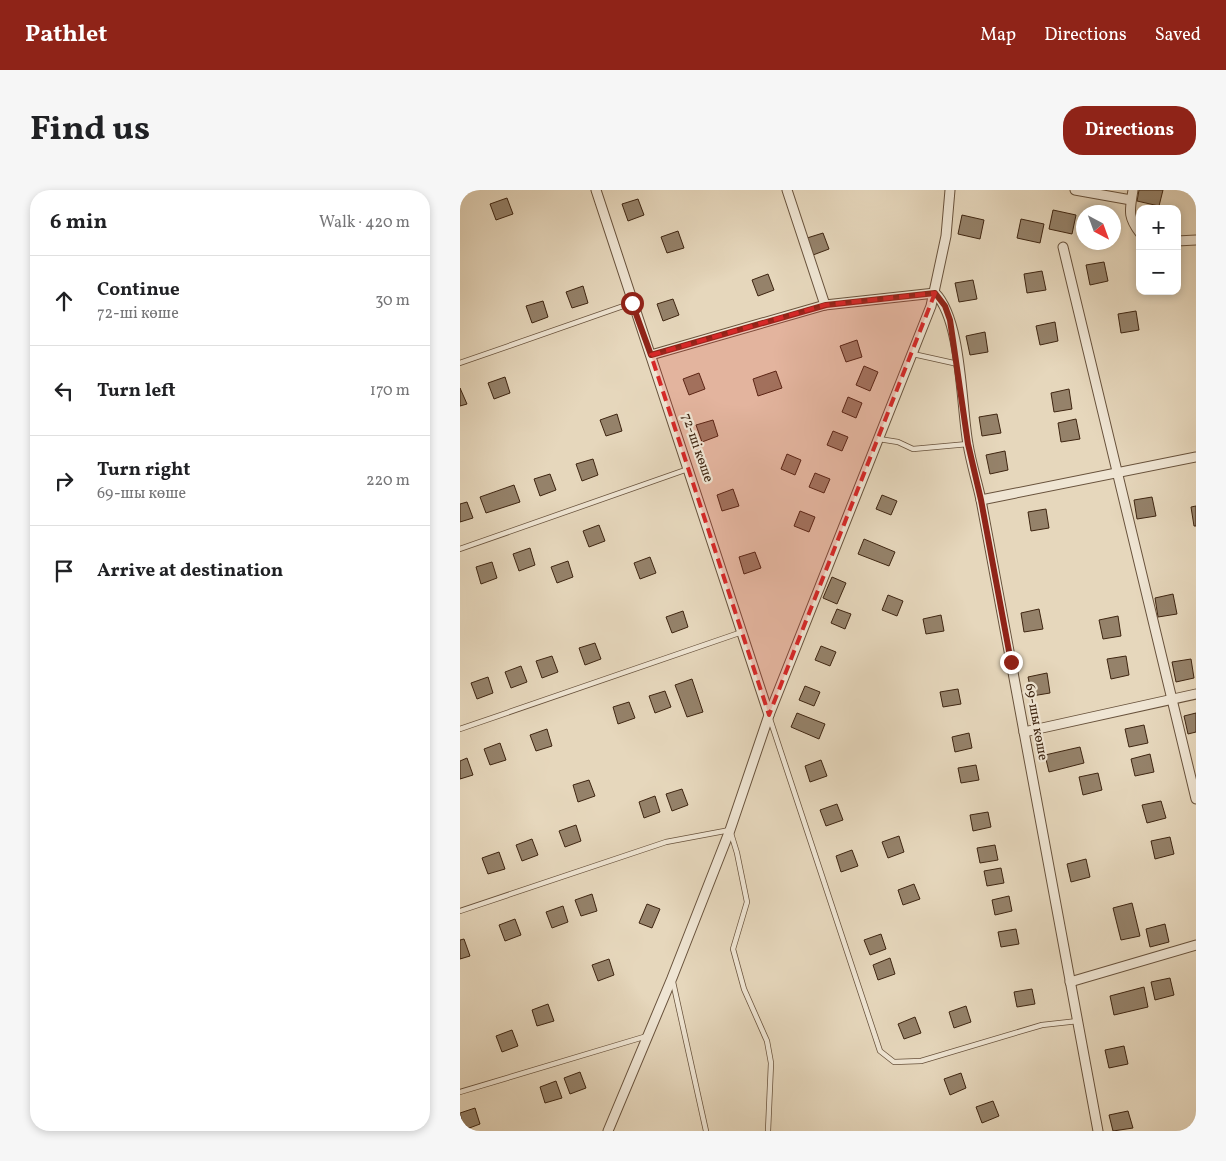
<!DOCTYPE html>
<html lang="en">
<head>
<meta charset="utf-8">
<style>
  body { margin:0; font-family:Vollkorn,serif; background:#f6f6f6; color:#202124 }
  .controls { position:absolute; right:15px; top:15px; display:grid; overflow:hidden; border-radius:10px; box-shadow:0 2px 8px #0003 }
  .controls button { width:45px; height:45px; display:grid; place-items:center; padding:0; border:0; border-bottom:1px solid #e0e0e0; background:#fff; color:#202124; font:25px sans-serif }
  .compass { position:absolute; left:616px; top:15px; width:45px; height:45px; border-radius:50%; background:#fff; box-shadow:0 2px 8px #0003; rotate:139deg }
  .stop { position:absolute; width:15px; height:15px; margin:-11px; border:4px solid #8f2418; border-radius:50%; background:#fff }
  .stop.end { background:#8f2418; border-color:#fff; box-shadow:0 1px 5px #0008 }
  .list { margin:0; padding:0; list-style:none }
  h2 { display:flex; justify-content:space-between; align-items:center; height:65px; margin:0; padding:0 20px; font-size:21px }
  h2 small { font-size:16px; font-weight:400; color:#757577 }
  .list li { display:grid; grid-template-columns:32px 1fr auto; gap:15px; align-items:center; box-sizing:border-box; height:90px; padding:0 20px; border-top:1px solid #e0e0e0 }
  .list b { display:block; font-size:19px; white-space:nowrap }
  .list p { margin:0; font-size:16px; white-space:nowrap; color:#757577 }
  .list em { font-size:16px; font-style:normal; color:#757577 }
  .icon { flex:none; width:28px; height:28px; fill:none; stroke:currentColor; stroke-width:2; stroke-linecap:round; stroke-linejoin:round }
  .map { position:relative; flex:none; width:736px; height:941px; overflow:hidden; border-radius:20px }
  header { display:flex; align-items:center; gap:30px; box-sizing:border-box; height:70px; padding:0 25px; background:#8f2418; color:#fff }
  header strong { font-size:24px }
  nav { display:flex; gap:28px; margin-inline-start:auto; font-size:18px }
  .intro { display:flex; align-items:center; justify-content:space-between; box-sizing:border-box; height:120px; padding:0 30px }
  h1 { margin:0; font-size:35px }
  .button { padding:12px 22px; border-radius:20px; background:#8f2418; color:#fff; font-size:18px; font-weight:700 }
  main { display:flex; gap:30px; padding:0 30px }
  aside { flex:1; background:#fff; border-radius:20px; box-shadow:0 2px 8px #0003 }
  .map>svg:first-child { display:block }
</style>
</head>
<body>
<header>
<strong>Pathlet</strong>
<nav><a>Map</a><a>Directions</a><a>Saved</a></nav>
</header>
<div class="intro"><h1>Find us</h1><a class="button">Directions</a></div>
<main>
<aside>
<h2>6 min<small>Walk · 420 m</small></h2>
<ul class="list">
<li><svg class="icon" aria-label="ahead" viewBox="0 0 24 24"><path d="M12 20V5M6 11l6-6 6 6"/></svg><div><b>Continue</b><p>72-ші көше</p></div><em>30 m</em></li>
<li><svg class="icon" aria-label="left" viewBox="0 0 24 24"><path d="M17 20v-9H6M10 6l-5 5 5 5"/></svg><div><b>Turn left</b></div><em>170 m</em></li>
<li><svg class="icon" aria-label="right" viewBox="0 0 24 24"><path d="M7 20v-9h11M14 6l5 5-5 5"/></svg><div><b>Turn right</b><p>69-шы көше</p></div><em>220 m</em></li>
<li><svg class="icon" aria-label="arrive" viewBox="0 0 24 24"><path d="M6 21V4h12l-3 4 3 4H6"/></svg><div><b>Arrive at destination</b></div></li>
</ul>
</aside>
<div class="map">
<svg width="736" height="941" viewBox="0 0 736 941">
  <rect width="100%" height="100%" fill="#e6d7bc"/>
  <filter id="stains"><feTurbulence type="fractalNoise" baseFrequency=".004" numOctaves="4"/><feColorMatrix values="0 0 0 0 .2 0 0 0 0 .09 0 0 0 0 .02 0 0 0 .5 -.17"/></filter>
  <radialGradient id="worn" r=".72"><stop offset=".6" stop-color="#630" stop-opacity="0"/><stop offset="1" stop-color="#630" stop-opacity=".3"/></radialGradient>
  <g fill="#95826a" stroke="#3e2511">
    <polygon points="679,0 703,0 699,16 677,11"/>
    <polygon points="47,8 53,24 36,30 30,14"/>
    <polygon points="178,9 184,25 168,31 162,14"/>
    <polygon points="593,20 616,25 612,44 589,39"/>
    <polygon points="502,25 524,30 520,49 498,44"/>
    <polygon points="561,29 584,34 580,53 557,48"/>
    <polygon points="218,41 224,58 207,63 201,47"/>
    <polygon points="363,43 369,59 353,65 347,48"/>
    <polygon points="644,72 648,91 630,95 626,75"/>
    <polygon points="582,81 586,100 567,103 564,84"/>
    <polygon points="308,84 314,100 298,106 292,90"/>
    <polygon points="513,90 517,109 499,112 495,93"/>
    <polygon points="123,96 128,113 112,118 106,102"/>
    <polygon points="213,109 219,125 203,131 197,114"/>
    <polygon points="83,111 88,127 72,133 66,116"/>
    <polygon points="676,121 679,140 661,143 658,124"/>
    <polygon points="595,132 598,151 580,155 576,136"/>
    <polygon points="525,142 528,162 510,165 506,146"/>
    <polygon points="397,150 402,167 386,172 380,156"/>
    <polygon points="404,176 418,182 410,201 396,195"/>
    <polygon points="316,181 322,198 298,206 293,189"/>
    <polygon points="239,183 245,199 229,205 223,189"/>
    <polygon points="45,187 50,203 34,209 28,193"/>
    <polygon points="0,198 7,214 0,216"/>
    <polygon points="609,199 612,219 594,222 591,203"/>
    <polygon points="388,207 402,213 396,228 382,222"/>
    <polygon points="157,224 162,241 146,246 140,230"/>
    <polygon points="537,224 541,243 522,246 519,227"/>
    <polygon points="616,229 620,249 601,252 598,233"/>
    <polygon points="253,230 258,246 242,252 236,235"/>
    <polygon points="373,241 388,247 382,261 367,255"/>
    <polygon points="545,261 548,280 530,284 526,265"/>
    <polygon points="327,264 341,270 335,285 321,279"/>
    <polygon points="133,269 138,285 122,291 116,274"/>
    <polygon points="355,283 370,289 364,303 349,297"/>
    <polygon points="90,284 96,300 80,306 74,289"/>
    <polygon points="54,295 60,312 26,323 20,307"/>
    <polygon points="273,299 279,316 262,321 257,305"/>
    <polygon points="422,305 437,311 431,325 416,319"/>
    <polygon points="692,307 696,326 677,329 674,310"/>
    <polygon points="7,312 13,328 0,332 0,314"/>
    <polygon points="736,316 736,336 734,336 731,317"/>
    <polygon points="586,319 589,338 571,341 568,322"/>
    <polygon points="340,321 355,327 349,342 334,336"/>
    <polygon points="139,335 145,351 129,357 123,341"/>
    <polygon points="404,349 435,362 429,376 398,364"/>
    <polygon points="70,358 75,375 59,381 53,364"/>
    <polygon points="295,362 301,378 284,384 279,367"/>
    <polygon points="190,367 196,383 180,389 174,373"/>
    <polygon points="108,371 113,387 97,393 91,377"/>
    <polygon points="32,372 37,388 21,394 16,377"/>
    <polygon points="372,387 386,393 377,414 363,408"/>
    <polygon points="713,404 717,424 698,427 695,408"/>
    <polygon points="428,405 443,411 437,426 422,420"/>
    <polygon points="377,419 391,424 385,439 371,433"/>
    <polygon points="579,419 583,439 564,442 561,423"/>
    <polygon points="223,421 228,437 212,443 206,427"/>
    <polygon points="481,425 484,441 466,444 463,429"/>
    <polygon points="658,426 661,446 643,449 639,430"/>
    <polygon points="135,453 141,469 125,475 119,458"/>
    <polygon points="361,456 376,462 370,476 355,470"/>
    <polygon points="92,466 98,482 82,488 76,471"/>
    <polygon points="666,466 669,485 651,489 647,469"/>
    <polygon points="731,469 734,488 716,492 712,472"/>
    <polygon points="61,476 67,492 51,498 45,482"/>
    <polygon points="587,483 590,503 572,506 568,487"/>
    <polygon points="28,487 33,503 17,509 11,493"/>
    <polygon points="232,489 243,522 227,527 215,495"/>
    <polygon points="345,496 360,502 354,516 339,510"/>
    <polygon points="498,499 501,514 483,517 480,502"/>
    <polygon points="205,501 211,517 195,523 189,506"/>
    <polygon points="169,512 175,528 158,534 153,517"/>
    <polygon points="337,523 365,534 359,549 331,537"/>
    <polygon points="736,523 736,542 728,544 724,526"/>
    <polygon points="684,535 688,553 669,557 665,539"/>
    <polygon points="87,539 92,556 76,561 70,545"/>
    <polygon points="509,543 512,558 495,562 492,547"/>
    <polygon points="40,553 46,570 30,575 24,559"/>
    <polygon points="620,557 624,573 589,582 585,565"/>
    <polygon points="690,564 694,582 675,586 671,569"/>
    <polygon points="7,568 13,585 0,589 0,571"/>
    <polygon points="361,570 367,586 350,592 345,576"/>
    <polygon points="516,575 519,590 501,593 498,578"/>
    <polygon points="638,583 642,600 623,605 619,587"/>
    <polygon points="129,590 135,606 118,612 113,595"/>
    <polygon points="222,599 228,615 212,621 206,604"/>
    <polygon points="195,606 200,622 184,628 179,612"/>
    <polygon points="701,611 706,628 687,633 682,615"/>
    <polygon points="377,614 383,630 366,636 360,620"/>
    <polygon points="528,622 531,637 513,641 510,625"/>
    <polygon points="116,635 121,651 105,657 99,641"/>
    <polygon points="439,646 444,662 428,668 422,652"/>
    <polygon points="710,647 714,664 695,669 691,651"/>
    <polygon points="72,649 78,665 62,671 56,655"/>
    <polygon points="535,655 538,670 520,673 517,658"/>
    <polygon points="392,660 398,676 381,682 376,666"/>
    <polygon points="39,662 45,679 28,684 22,668"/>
    <polygon points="626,669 630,687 611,692 607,674"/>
    <polygon points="541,678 544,693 527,696 524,681"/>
    <polygon points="454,694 460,709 443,715 438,700"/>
    <polygon points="132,704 137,721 121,726 115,710"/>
    <polygon points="549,706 552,721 535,725 532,710"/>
    <polygon points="672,713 680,746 661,750 653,718"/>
    <polygon points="187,714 200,719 192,738 179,733"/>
    <polygon points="103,716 108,732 92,738 86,722"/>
    <polygon points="55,729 61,745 45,751 39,735"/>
    <polygon points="705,734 709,752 690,757 686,739"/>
    <polygon points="556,739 559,754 541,757 538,742"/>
    <polygon points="421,744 426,759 410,765 404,750"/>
    <polygon points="4,749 10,766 0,769 0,750"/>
    <polygon points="430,768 435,784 418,790 413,775"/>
    <polygon points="149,769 154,785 138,791 132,775"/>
    <polygon points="710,788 714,805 695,810 691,792"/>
    <polygon points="684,797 688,817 654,825 650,806"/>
    <polygon points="572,799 575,814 557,817 554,802"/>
    <polygon points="88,814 94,831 77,836 72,820"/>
    <polygon points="506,816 511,832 494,838 489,822"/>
    <polygon points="455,827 461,843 444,849 438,834"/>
    <polygon points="52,840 58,856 42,862 36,846"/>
    <polygon points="664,856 668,874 649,878 645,860"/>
    <polygon points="120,882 126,898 110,904 104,888"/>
    <polygon points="501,883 506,898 490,905 484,889"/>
    <polygon points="96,891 102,908 85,913 80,897"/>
    <polygon points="533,911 539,926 522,933 516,917"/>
    <polygon points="15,918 20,934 4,940 0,923"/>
    <polygon points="668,921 673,938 653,941 649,925"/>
  </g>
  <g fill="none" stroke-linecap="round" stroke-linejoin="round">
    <g stroke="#68523c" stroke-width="6">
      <g id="lane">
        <polyline points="453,164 498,174"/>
        <polyline points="0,173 172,113"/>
        <polyline points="419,249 438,252 453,259 508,254"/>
        <polyline points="0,359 228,279"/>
        <polyline points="309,526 420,861 434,872 461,871 582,835 618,831"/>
        <polyline points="0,539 282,442"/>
        <polyline points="0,721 206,652 270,640 277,663 287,712 273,759 284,799 307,851 311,873 308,941"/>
        <polyline points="213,792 246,941"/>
        <polyline points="0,902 187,846"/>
      </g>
    </g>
    <g stroke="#68523c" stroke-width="11">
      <g id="street">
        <polyline points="136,0 309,525"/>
        <polyline points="327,0 365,115"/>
        <polyline points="615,0 671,10"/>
        <path d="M673,0c-3,20 -6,26 7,43"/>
        <polyline points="717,51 736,50"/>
        <polyline points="603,57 736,609"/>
        <path d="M191,165l174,-50 110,-12c27,27 26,113 33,151 3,19 9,37 13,56l117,631"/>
        <polyline points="521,310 736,267"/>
        <polyline points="564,542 736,504"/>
        <polyline points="610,792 736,755"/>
        <polyline points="148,941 212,788 270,640 309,525 471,116 486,46 490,0"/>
      </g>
    </g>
    <use href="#lane" stroke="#efe5d3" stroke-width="4.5"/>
    <use href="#street" stroke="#efe5d3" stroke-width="9"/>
  </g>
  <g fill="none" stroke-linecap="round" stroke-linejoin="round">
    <polyline stroke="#8f2418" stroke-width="6" points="172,113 191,165 366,115 475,103 485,116 490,130 508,254 521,310 551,472"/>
  </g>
  <path fill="#d62828" fill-opacity="0.2" stroke="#d62828" stroke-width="4" stroke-dasharray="10 6" stroke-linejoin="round" d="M475,103l-166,422 -118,-360 174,-50z"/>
  <g text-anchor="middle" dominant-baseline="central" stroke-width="4.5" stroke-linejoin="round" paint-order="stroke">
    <g font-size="14" fill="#3e2511" stroke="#efe5d3">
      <text transform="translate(237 258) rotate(71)">72-ші көше</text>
      <text transform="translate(576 532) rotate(80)">69-шы көше</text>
    </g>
  </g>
  <rect width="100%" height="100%" filter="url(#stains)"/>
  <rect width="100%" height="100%" fill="url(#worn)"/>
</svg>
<div class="controls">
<button>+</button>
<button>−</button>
</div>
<svg class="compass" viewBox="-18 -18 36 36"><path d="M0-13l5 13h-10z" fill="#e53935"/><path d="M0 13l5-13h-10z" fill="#757577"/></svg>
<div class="stop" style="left:172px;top:113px"></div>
<div class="stop end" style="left:551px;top:472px"></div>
</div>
</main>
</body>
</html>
